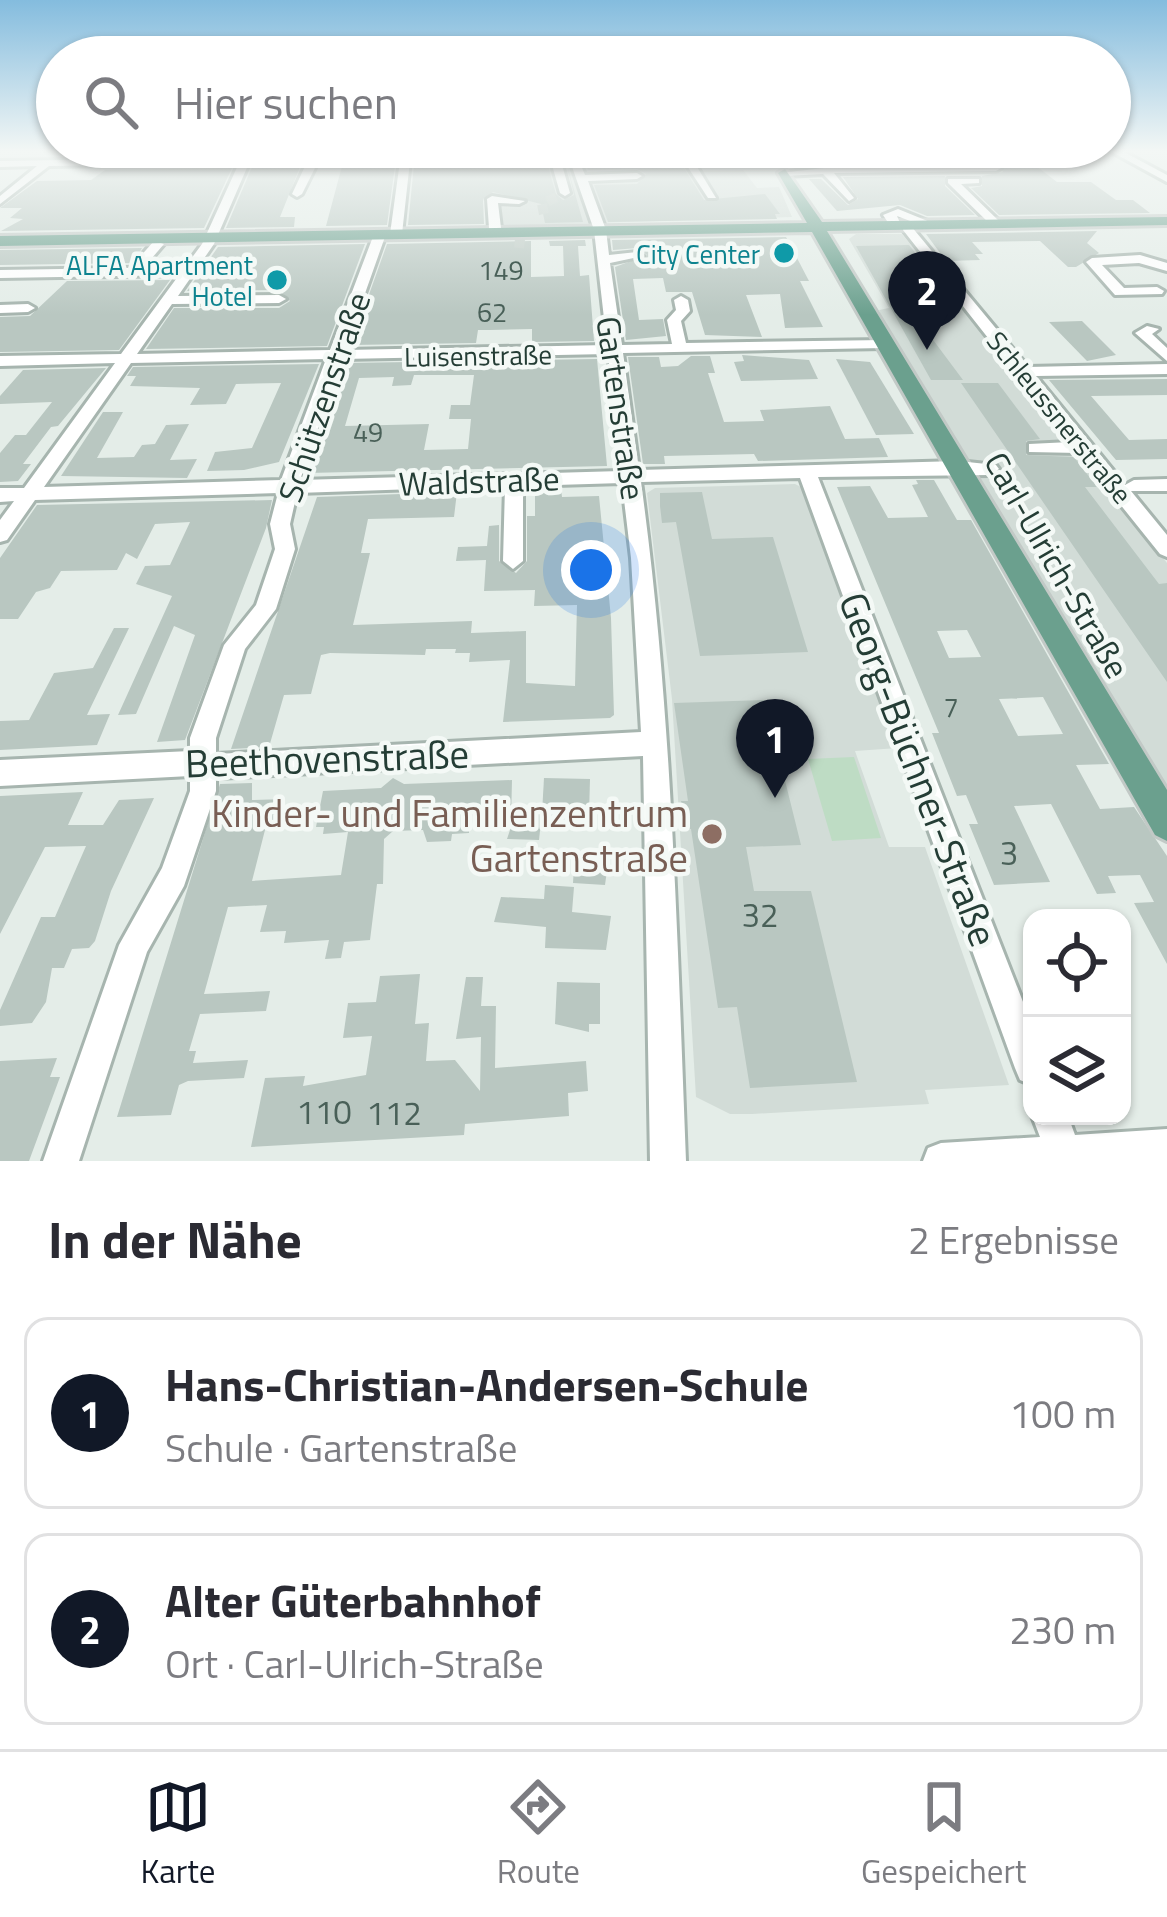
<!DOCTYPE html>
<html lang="de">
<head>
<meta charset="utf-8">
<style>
  body { margin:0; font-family:"Titillium Web",sans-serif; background:#f2f2f3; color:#2b2b33 }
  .controls { position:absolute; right:36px; bottom:36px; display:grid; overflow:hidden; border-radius:24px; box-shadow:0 3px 9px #0004 }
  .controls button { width:108px; height:108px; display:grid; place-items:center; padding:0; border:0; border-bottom:3px solid #e1e1e2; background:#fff; color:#2b2b33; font:60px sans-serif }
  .you { position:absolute; left:591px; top:570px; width:42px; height:42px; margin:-30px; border:9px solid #fff; border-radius:50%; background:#1a73e8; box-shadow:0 0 0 18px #1a73e833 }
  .badge { display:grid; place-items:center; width:78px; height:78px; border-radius:50%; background:#111827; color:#fff; font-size:39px; font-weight:700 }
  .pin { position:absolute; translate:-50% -99px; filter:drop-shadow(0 3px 6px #0008) }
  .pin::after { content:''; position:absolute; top:63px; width:42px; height:36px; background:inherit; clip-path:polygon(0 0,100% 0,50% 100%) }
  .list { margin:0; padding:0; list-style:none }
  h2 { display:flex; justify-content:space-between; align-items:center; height:156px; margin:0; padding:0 48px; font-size:51px }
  h2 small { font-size:39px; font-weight:400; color:#7c7c81 }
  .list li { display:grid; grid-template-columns:78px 1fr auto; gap:36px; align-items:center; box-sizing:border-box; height:192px; margin:0 24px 24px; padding:0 24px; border:3px solid #e1e1e2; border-radius:24px }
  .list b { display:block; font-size:45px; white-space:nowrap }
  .list p { margin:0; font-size:39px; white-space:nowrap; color:#7c7c81 }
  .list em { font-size:39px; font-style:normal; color:#7c7c81 }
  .icon { flex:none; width:66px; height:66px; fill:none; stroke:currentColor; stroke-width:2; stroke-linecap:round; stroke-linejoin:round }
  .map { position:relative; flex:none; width:1167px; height:1161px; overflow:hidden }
  .search { position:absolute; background:#fff; box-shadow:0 3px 9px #0004; left:36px; right:36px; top:36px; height:132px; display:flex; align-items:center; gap:30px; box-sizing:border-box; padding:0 42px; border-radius:66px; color:#7c7c81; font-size:45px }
  .sheet { height:588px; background:#fff }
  nav { display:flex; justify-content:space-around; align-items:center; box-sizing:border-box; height:168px; border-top:3px solid #e1e1e2; background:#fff; font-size:33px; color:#7c7c81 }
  nav a { display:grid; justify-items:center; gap:6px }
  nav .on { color:#111827 }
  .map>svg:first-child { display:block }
</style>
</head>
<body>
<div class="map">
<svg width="1167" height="1161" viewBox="0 0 1167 1161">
  <rect width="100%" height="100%" fill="#e4ede8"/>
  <g fill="#d2dcd7">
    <polygon points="455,152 688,152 701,171 743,170 757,188 779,187 792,217 501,226 489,200 472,201 469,160 455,160"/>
    <polygon points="856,234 902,234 1167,563 1167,787 885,325 879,310 889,308 849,239"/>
    <polygon points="795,484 803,488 898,748 855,751 889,847 925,847 1009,1085 925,1090 929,1104 752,1114 730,1114 696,1097 672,699 647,493 655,488"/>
  </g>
  <polygon fill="#bedcc4" points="854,757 881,838 832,841 808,759"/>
  <g fill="#b9c7c1" fill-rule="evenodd">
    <polygon points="580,152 674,152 704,200 765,194 780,214 775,214 777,219 608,222 594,185 637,184 646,174 637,169 588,170"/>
    <polygon points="921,152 1018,152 1057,182 1091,182 1116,200 1133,200 1150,213 999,215 971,188 982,186 982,176 1003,172 998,161 845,162"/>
    <polygon points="547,163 556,194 563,200 574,195 567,165 583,222 545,223 541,204 493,192 483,199 484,224 408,225 414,165"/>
    <polygon points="342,166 395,166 387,225 326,226"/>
    <polygon points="252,167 300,167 280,217 295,217 294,227 226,228"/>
    <polygon points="232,168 204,228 1,231 23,219 10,218 22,208 0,208 37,181 91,180 105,170"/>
    <polygon points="945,176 945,186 975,215 927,216 900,205 837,211 809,179 821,179 848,205 858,199 843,177"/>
    <polygon points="1097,231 1087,243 1099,253 1076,267 1068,267 1040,241 972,242 983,254 975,254 980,260 946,261 926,234"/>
    <polygon points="786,237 809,281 800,281 823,327 785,328 780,294 746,295 762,337 705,335 692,292 666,292 663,278 633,279 639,320 663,319 666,336 626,340 615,267 647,255 637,248 613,250 612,240"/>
    <polygon points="585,240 586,246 578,246 580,276 589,275 594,341 532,342 532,329 490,330 478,330 476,343 351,345 387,244 531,241 531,277 564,276 563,246 550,246 549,241"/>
    <polygon points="365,244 327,346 146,349 174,308 279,308 290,301 279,290 187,291 218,247"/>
    <polygon points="909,245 959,308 910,309 963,380 931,380 856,246"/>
    <polygon points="142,248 134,263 0,265 0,250"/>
    <polygon points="170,280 119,350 0,352 0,317 30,316 67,281"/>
    <polygon points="1082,321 1116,355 1087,361 1049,322"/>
    <polygon points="742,355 809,360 818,379 741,381 734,362 744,361"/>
    <polygon points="691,356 710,356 715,373 708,373 724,422 764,421 760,410 830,406 845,439 879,438 888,457 758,461 754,454 664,456 665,464 643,464 628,357 659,357 661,367 678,366"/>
    <path d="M597,359l10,107 -300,7 38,-110zM414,375h60l-4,30h-19l-2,14h22l-3,30 -44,1 5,-26 -84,2 14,-48 35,-1 -2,9 19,-1z"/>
    <polygon points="836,359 870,362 914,434 876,435"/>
    <polygon points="319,364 279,462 244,470 207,471 215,452 252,448 281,383 236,384 226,404 190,405 200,388 130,386 136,376 127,376 133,367"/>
    <polygon points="106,368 58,426 51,427 23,464 31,464 18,481 0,482 0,453 15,435 26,435 52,402 0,404 0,396 23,370"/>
    <polygon points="1167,379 1167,395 1091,396 1129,440 1167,439 1167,459 1116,460 1049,380"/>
    <polygon points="961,383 998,383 1040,439 1026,441 1026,455 1074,457 1097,487 1085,487 1159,584 1167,583 1167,682"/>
    <polygon points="103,412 123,412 97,458 134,457 142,445 155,444 166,425 189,424 170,460 197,459 187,478 61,476"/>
    <path d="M916,480h18l23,40h14l138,244 -33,1 24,44 34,-2 33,49v108l-33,-61 20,-1 -14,-27 -32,1 8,17 -19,1 -46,-90 -37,2 36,76 -56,3 -25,-61h9l-12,-29 -9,1 -25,-63h7l-102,-246 33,-1 18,32 40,-1 -16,-32 6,-1zM967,630l14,27 -32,1 -12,-27zM1043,697l20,37 -45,2 -19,-37z"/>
    <polygon points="561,489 562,497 599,496 611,618 614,715 610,718 503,722 510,660 469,662 470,653 455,653 456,649 426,649 425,655 330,653 321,655 311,694 284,695 269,747 231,749 317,497 457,492 454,517 368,519 361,553 370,553 353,625 472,621 471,633 526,631 526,683 575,686 577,605 534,606 535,590 484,591 486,560 456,561 458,547 487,546 489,526 499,525 499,561 516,573 527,561 527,516 535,516 535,490"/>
    <polygon points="702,492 712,539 773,537 808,652 700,656 676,522 662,523 660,506 660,493"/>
    <polygon points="272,500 266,528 185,740 157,742 195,635 174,626 136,714 118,715 172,596 136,584 145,566 170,565 190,522 155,524 137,559 126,553 117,570 61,571 50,588 36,592 18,619 0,619 0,558 37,505"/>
    <polygon points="114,628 129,628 87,715 110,714 97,745 0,750 0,721 29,720 54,673 93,668"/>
    <polygon points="765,700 801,845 746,847 754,891 811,891 857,1082 750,1088 737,1007 718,1008 691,829 685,829 681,801 688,801 674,703"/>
    <polygon points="393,778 404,784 512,780 511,821 469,823 469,833 452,834 451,841 427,842 423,830 393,831 384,839 383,884 377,884 370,940 344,942 341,958 325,959 329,940 284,943 286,931 260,932 267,905 228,907 204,994 270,991 266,1011 200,1014 189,1051 196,1051 193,1063 248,1060 244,1078 188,1081 179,1085 171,1115 117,1117 220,784 252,783 252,800 285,799 278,826 266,826 252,881 341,875 348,832 323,834 324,827 316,827 323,791 381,788"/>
    <polygon points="544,778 590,779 589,815 542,813"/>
    <polygon points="83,792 68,825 103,825 119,800 154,798 111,891 95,941 89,948 72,949 64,968 52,968 46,1002 32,1023 0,1026 0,1010 41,917 55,917 86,846 45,847 0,934 0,796"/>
    <polygon points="516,812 542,813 539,840 507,839"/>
    <polygon points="575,852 609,856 605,885 573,883"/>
    <polygon points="545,885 574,887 572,912 611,916 606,950 545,948 546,927 494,922 501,897 544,899"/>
    <polygon points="420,974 415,1024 429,1023 426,1061 455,1060 480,1091 481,1037 456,1039 466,977 483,977 481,1006 496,1006 495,1068 586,1061 588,1091 568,1093 569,1116 465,1124 464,1135 251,1147 265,1078 305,1076 303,1086 366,1075 372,1036 343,1038 348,1003 376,1002 380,976"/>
    <polygon points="557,982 600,983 600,1024 589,1024 589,1032 555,1024"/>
    <polygon points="57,1058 50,1077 60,1077 29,1161 0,1161 0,1061"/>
  </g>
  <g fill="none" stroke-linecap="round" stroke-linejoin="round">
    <g stroke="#becac4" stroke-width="10" stroke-dasharray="10 6" stroke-linecap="butt">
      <polyline points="544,214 542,204 559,196"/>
      <polyline points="519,248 520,239"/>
    </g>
    <g stroke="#a7b5af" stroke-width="6">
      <g id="minor">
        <path d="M245,152h8l-1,5 149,-2v-3l175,1 9,22 52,-2 5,3 -5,3 -49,2 18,49 3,25 28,-3 6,4 -33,7 12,82 50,-1 -5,-24 9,-10 -2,-10 7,-4 7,4 2,11 -9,10 5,22 198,-3 7,4 -7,4 -261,5 16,117 319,-9 38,4 3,4 -9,6 -172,2 214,548v60l-12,-5 -5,-12 -215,-590 -159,4c31,225 36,452 45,679h-36l-7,-405 -427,22v13l-32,95 -37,66 -68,209h-36l76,-216 43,-77 28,-77v-15l-190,10v-26l190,-9v-13l34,-93 32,-40 19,-56 -5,-25 8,-31 -243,7 -28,40 -7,2v-22l14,-19 -14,1v-14h24l91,-125 -115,3v-10l121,-2 58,-79 -179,3v-8l185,-3 17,-23 37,-81 -190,3 -49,38v-8l37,-30 -37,1v-6l242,-4zM550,158l10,35 5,3 5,-3 -10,-35h9l25,72 13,115 -262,5 41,-116 -6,-4 -6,4 -44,116 -193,4 35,-50 107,-1 7,-4 -7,-4 -101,1 36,-52 35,-81 58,-1 -15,32 5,3 5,-3 16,-32 82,-1 -10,73 6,4 6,-4 8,-73zM608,354l13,117 -321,9 42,-121zM326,359l-45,121 -237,7 87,-124zM622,483l9,75 10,174 -425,22v-16l29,-89 31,-40 19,-60 -5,-25 7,-31 208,-7 -2,75 10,8 10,-8v-75z"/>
        <polygon points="678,152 688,152 716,198 708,198"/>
        <polygon points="850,152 917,152 830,159 825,156"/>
        <polygon points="1112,152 1124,152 1167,175 1167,182"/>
        <polygon points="835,159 843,167 996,165 1001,168 996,171 834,173 854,198 849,201 823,174 785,176 780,173 833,167 830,162"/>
        <polygon points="948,179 979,179 979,183 961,184 1000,222 1000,226 992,226 948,183"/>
        <polygon points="492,196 525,201 519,204 498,203 501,228 495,232 489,228 487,199"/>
        <polygon points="898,209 930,222 932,224 926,227 897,216 901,225 891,227 883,215"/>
        <polygon points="903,226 911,226 1028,367 1167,364 1167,374 1036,376 1125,485 1134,480 1167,479 1167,491 1131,491 1167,535 1167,557 1160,554 1079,453 1029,452 1029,444 1070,442 903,230"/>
        <polygon points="154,241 164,244 146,265 138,265 138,259"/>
        <polygon points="1140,255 1167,263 1167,271 1139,263 1102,265 1124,288 1157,287 1164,291 1162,294 1115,295 1086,262 1092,258"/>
        <polygon points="0,305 28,304 35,308 28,312 0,313"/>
        <polygon points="1147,326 1159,329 1152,334 1167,348 1167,361 1135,333"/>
        <polygon points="1032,1116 1068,1116 1075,1135 1167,1129 1167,1161 923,1161 928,1148 941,1143 1040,1137"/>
      </g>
    </g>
    <g stroke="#c2c9c6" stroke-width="6">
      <polygon id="major" points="785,169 822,222 1167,217 1167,225 827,231 1167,790 1167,841 1155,835 812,232 0,246 0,236 807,223 778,173"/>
    </g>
    <use href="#minor" fill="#fff" fill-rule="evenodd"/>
    <use href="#major" fill="#6ba08e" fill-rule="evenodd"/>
  </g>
  <linearGradient id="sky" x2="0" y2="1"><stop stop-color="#84bcde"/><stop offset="0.48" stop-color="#f3f7f5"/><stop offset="1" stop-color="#f3f7f5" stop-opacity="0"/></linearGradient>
  <rect width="1167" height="315" fill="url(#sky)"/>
  <g fill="#0f9aa8" stroke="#f4f9f6" stroke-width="4.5">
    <circle cx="784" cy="253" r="12"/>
    <circle cx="277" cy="280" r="12"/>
  </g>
  <circle fill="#8d6e63" stroke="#f4f9f6" stroke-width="4.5" cx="712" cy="834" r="12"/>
  <g text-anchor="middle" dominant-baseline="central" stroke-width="9" stroke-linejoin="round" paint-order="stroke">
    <g font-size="27" fill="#0d838f" stroke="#f4f9f6" text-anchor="end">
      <text x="760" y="253">City Center</text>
      <text x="253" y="264">ALFA Apartment<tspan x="253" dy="31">Hotel</tspan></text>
    </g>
    <g font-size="27" fill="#496058">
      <text x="501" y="269">149</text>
      <text x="492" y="311">62</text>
      <text x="368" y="431">49</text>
      <text x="951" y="706">7</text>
    </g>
    <g font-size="27" fill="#243d35" stroke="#f4f9f6">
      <text transform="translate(478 355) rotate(-1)">Luisenstraße</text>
      <text transform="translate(1060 417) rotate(51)">Schleussnerstraße</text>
    </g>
    <g font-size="33" fill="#243d35" stroke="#f4f9f6">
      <text transform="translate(324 397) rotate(-71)">Schützenstraße</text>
      <text transform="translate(621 408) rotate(82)">Gartenstraße</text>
      <text transform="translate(479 481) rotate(-2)">Waldstraße</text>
      <text transform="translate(1057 565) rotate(60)">Carl-Ulrich-Straße</text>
    </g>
    <g font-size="33" fill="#496058">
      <text x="1009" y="853">3</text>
      <text x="760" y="915">32</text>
      <text x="324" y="1112">110</text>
      <text x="394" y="1113">112</text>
    </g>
    <g font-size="39" fill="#243d35" stroke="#f4f9f6">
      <text transform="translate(327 758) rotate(-2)">Beethovenstraße</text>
      <text transform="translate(919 769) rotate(69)">Georg-Büchner-Straße</text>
    </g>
    <g font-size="39" fill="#785e54" stroke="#f4f9f6" text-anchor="end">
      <text x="688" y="812">Kinder- und Familienzentrum<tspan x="688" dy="45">Gartenstraße</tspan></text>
    </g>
  </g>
</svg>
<div class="controls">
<button><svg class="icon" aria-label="locate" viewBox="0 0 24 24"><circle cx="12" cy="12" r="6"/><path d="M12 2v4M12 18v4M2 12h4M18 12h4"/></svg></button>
<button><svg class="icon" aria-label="layers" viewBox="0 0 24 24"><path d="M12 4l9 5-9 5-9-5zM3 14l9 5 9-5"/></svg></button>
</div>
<div class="you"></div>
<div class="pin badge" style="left:775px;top:798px">1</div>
<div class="pin badge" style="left:927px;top:350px">2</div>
<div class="search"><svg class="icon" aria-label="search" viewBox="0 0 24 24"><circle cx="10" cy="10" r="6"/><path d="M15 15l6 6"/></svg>Hier suchen</div>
</div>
<section class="sheet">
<h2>In der Nähe<small>2 Ergebnisse</small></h2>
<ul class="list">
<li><span class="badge">1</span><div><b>Hans-Christian-Andersen-Schule</b><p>Schule · Gartenstraße</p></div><em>100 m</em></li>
<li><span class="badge">2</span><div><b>Alter Güterbahnhof</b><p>Ort · Carl-Ulrich-Straße</p></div><em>230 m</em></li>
</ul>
</section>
<nav>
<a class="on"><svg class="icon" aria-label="map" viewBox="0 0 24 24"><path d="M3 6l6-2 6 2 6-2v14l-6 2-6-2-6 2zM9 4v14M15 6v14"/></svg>Karte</a>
<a><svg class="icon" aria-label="directions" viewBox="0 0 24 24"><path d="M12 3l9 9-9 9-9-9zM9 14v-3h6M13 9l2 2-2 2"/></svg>Route</a>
<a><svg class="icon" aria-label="saved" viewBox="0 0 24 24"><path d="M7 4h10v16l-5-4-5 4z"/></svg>Gespeichert</a>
</nav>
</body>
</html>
